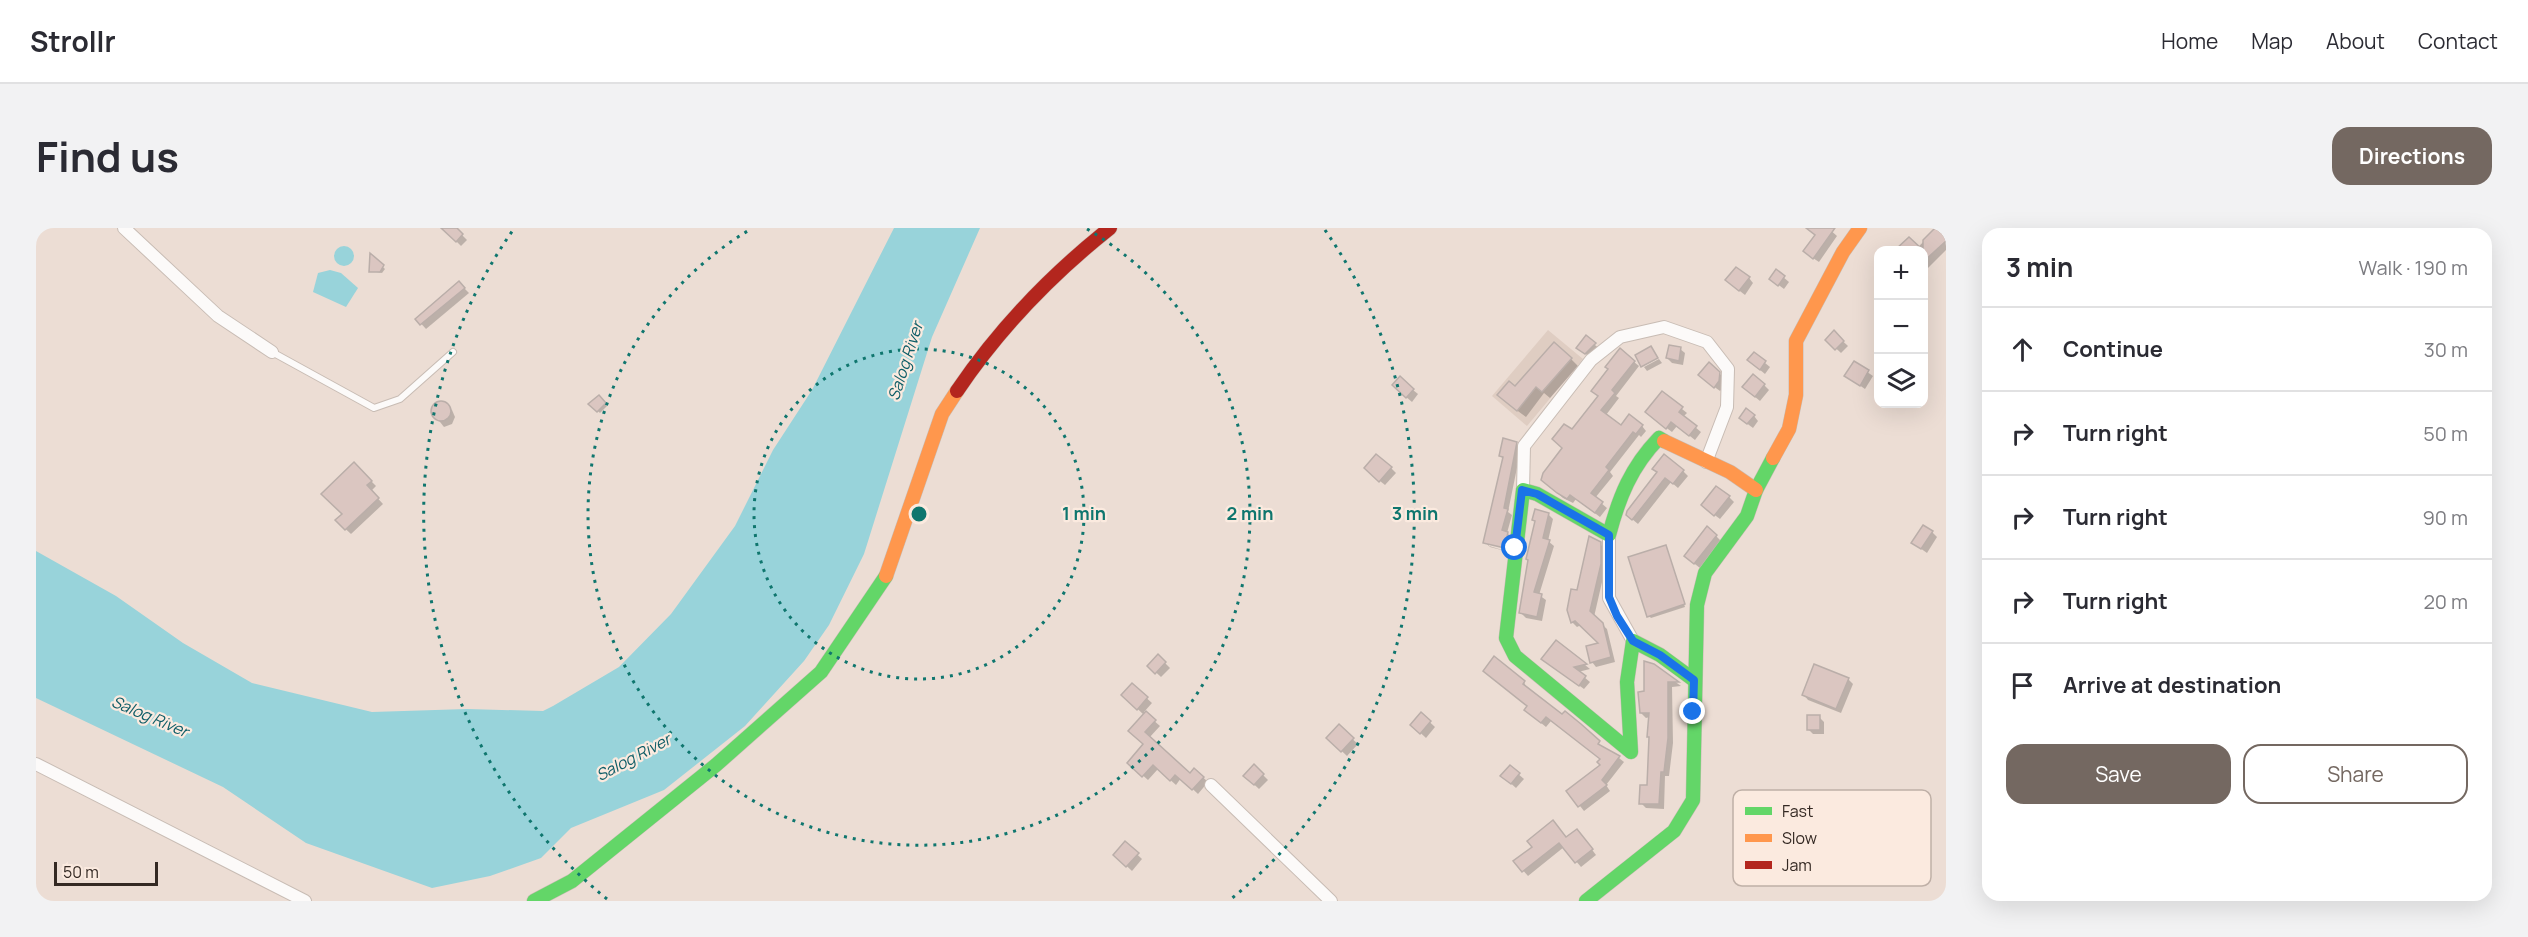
<!DOCTYPE html>
<html lang="en">
<head>
<meta charset="utf-8">
<style>
  body { margin:0; font-family:Manrope,sans-serif; background:#f2f2f3; color:#2b2b33 }
  .controls { position:absolute; right:18px; top:18px; display:grid; overflow:hidden; border-radius:12px; box-shadow:0 6px 24px #0002 }
  .controls button { width:54px; height:54px; display:grid; place-items:center; padding:0; border:0; border-bottom:2px solid #e1e1e2; background:#fff; color:#2b2b33; font:30px sans-serif }
  .scale { position:absolute; left:18px; bottom:15px; width:104px; box-sizing:border-box; padding-left:6px; border:3px solid #342923; border-top:0; font-size:16px; line-height:21px; white-space:nowrap; color:#342923; -webkit-text-stroke:4px #fbeadf; paint-order:stroke }
  .stop { position:absolute; width:18px; height:18px; margin:-14px; border:4px solid #1a73e8; border-radius:50%; background:#fff }
  .stop.end { background:#1a73e8; border-color:#fff; box-shadow:0 2px 6px #0008 }
  .list { margin:0; padding:0; list-style:none }
  h2 { display:flex; justify-content:space-between; align-items:center; height:78px; margin:0; padding:0 24px; font-size:26px }
  h2 small { font-size:20px; font-weight:400; color:#7c7c81 }
  .list li { display:grid; grid-template-columns:39px 1fr auto; gap:18px; align-items:center; box-sizing:border-box; height:84px; padding:0 24px; border-top:2px solid #e1e1e2 }
  .list b { display:block; font-size:22px; white-space:nowrap }
  .list em { font-size:20px; font-style:normal; color:#7c7c81 }
  .actions { display:flex; gap:12px; padding:18px 24px }
  .actions a { flex:1; padding:14px 0; border:2px solid #746861; border-radius:18px; text-align:center; font-size:21px; color:#746861 }
  .actions .main { background:#746861; color:#fff }
  .icon { flex:none; width:33px; height:33px; fill:none; stroke:currentColor; stroke-width:2; stroke-linecap:round; stroke-linejoin:round }
  .map { position:relative; flex:none; width:1910px; height:673px; overflow:hidden; border-radius:18px }
  header { display:flex; align-items:center; gap:36px; box-sizing:border-box; height:84px; padding:0 30px; background:#fff; border-bottom:2px solid #e1e1e2 }
  header strong { font-size:28px }
  nav { display:flex; gap:33px; margin-inline-start:auto; font-size:21px }
  .intro { display:flex; align-items:center; justify-content:space-between; box-sizing:border-box; height:144px; padding:0 36px }
  h1 { margin:0; font-size:42px }
  .button { padding:15px 27px; border-radius:18px; background:#746861; color:#fff; font-size:21px; font-weight:700 }
  main { display:flex; gap:36px; padding:0 36px }
  aside { flex:1; background:#fff; border-radius:18px; box-shadow:0 6px 24px #0002 }
  .map>svg:first-child { display:block }
</style>
</head>
<body>
<header>
<strong>Strollr</strong>
<nav><a>Home</a><a>Map</a><a>About</a><a>Contact</a></nav>
</header>
<div class="intro"><h1>Find us</h1><a class="button">Directions</a></div>
<main>
<div class="map">
<svg width="1910" height="673" viewBox="0 0 1910 673">
  <rect width="100%" height="100%" fill="#ecddd4"/>
  <polygon fill="#dfcdc2" points="1512,102 1547,131 1491,198 1456,168"/>
  <g fill="#98d3da">
    <polygon points="858,0 944,0 896,109 828,326 793,397 768,433 709,498 628,562 535,600 505,630 454,648 396,660 270,615 187,559 0,470 0,323 80,368 147,415 216,455 336,484 431,481 507,483 517,478 583,439 635,386 699,298 737,222 776,162"/>
    <circle cx="308" cy="28" r="10"/>
    <polygon points="294,42 305,45 322,60 310,79 277,64 282,45"/>
  </g>
  <g fill="#0003">
    <polygon points="407,0 419,0 431,12 425,18"/>
    <polygon points="1779,0 1792,0 1801,8 1783,34 1774,28 1780,7"/>
    <polygon points="1902,0 1910,0 1910,22 1888,44 1888,22 1861,22 1873,11 1882,19"/>
    <polygon points="336,29 349,41 346,45 335,43"/>
    <polygon points="1740,43 1753,54 1748,61 1740,55"/>
    <polygon points="1713,50 1717,55 1709,67 1696,57"/>
    <polygon points="423,55 433,65 390,101 381,91"/>
    <polygon points="1798,105 1812,118 1805,125 1791,112"/>
    <polygon points="1550,110 1564,121 1555,130 1547,124"/>
    <polygon points="1644,121 1649,125 1647,137 1636,135 1631,130"/>
    <polygon points="1718,126 1734,139 1729,146 1718,137"/>
    <polygon points="1535,131 1542,138 1514,170 1508,165 1490,189 1471,175 1479,160"/>
    <polygon points="1623,131 1626,135 1611,143 1608,139"/>
    <polygon points="1598,134 1603,138 1580,168 1583,170 1570,187 1585,199 1606,198 1610,203 1605,209 1603,207 1574,244 1577,248 1559,270 1571,280 1564,289 1540,271 1537,275 1527,270 1512,256 1536,204"/>
    <polygon points="1818,135 1837,148 1829,161 1810,148"/>
    <polygon points="1683,145 1688,150 1688,159 1684,163 1669,152"/>
    <polygon points="1728,157 1733,162 1724,173 1713,164"/>
    <polygon points="1362,162 1377,162 1382,166 1376,174"/>
    <polygon points="1626,165 1651,185 1647,189 1665,204 1659,212 1641,198 1636,204 1616,189"/>
    <polygon points="563,169 571,178 564,185 554,176"/>
    <polygon points="405,174 416,182 419,189 416,196 408,199 396,184"/>
    <polygon points="1718,188 1722,193 1717,200 1709,194"/>
    <polygon points="1480,215 1485,220 1472,284 1476,287 1471,305 1476,310 1474,319 1453,314 1453,318 1473,324 1454,319 1449,314 1468,231 1464,228"/>
    <polygon points="318,236 340,258 335,263 347,276 315,306 301,293 308,286"/>
    <polygon points="1355,240 1360,245 1349,257 1334,245"/>
    <polygon points="1647,243 1652,248 1642,260 1635,254 1602,296 1596,291 1622,244"/>
    <polygon points="1693,269 1698,274 1684,291 1672,282"/>
    <polygon points="1512,286 1517,291 1512,313 1518,318 1503,367 1510,372 1506,393 1490,390 1485,385 1500,295 1498,292"/>
    <polygon points="1896,304 1901,309 1891,325 1877,315"/>
    <polygon points="1680,308 1685,313 1664,340 1655,333"/>
    <polygon points="1564,316 1569,321 1569,341 1558,389 1571,401 1579,434 1560,439 1556,434 1565,416 1545,397 1541,399 1536,394 1542,364"/>
    <polygon points="1629,319 1649,379 1615,390 1613,388"/>
    <polygon points="1521,414 1554,441 1542,444 1554,454 1548,461 1512,435"/>
    <polygon points="1122,428 1134,440 1125,449 1113,438"/>
    <polygon points="1612,434 1645,458 1636,459 1637,515 1633,548 1629,548 1628,581 1610,580 1605,575 1613,559 1614,489 1610,490 1605,485"/>
    <polygon points="1453,448 1488,454 1491,461 1526,488 1544,497 1567,520 1583,530 1588,534 1570,557 1574,563 1548,583 1532,563 1566,537 1565,531 1515,493 1510,499 1494,486 1492,478"/>
    <polygon points="1812,451 1817,456 1805,485 1772,472 1768,467"/>
    <polygon points="1096,457 1116,475 1108,484 1124,498 1113,510 1154,547 1159,542 1172,554 1162,566 1145,550 1140,557 1122,541 1112,552 1093,535 1109,517 1108,487 1087,467"/>
    <polygon points="1385,486 1399,499 1390,510 1376,497"/>
    <polygon points="1783,489 1788,494 1788,506 1777,506 1772,501"/>
    <polygon points="1303,499 1322,516 1311,528 1292,510"/>
    <polygon points="1218,538 1232,552 1223,561 1209,548"/>
    <polygon points="1474,539 1488,551 1480,560 1471,552"/>
    <polygon points="1545,607 1560,627 1545,639 1528,619 1492,648 1479,633 1531,610"/>
    <polygon points="1089,615 1106,631 1096,643 1079,627"/>
  </g>
  <g fill="#dbc6c1" stroke="#baaea9" stroke-width="1.5">
    <polygon points="405,0 421,0 427,6 420,14"/>
    <polygon points="1770,0 1799,0 1777,31 1767,23 1779,7"/>
    <polygon points="1899,0 1910,0 1910,13 1887,34 1887,12"/>
    <polygon points="1873,9 1887,22 1859,22"/>
    <polygon points="334,25 348,37 344,44 333,44"/>
    <polygon points="1700,39 1714,49 1703,63 1689,52"/>
    <polygon points="1740,41 1749,48 1742,58 1733,51"/>
    <polygon points="423,53 429,60 384,97 379,91"/>
    <polygon points="1798,102 1808,113 1799,122 1789,112"/>
    <polygon points="1550,107 1560,115 1549,126 1540,120"/>
    <polygon points="1518,114 1536,130 1506,164 1500,159 1481,183 1461,167 1473,153 1479,158"/>
    <polygon points="1633,117 1645,119 1643,133 1630,130"/>
    <polygon points="1615,118 1622,130 1605,139 1599,127"/>
    <polygon points="1584,120 1599,133 1576,162 1579,165 1565,182 1585,197 1593,186 1607,197 1600,206 1597,204 1570,239 1573,242 1555,265 1567,274 1559,285 1534,267 1531,271 1521,265 1505,252 1507,245 1526,220 1516,211 1528,196 1536,201 1562,168 1555,163 1572,141 1569,139"/>
    <polygon points="1718,124 1730,133 1724,142 1711,132"/>
    <polygon points="1818,133 1833,142 1824,158 1808,148"/>
    <polygon points="1673,134 1684,144 1683,153 1678,160 1662,147"/>
    <polygon points="1717,146 1729,156 1719,169 1706,159"/>
    <polygon points="1364,148 1378,161 1370,170 1356,157"/>
    <polygon points="1626,163 1647,179 1643,184 1661,198 1653,208 1635,194 1630,201 1609,184"/>
    <polygon points="563,167 570,175 561,184 552,176"/>
    <circle cx="405" cy="183" r="10"/>
    <polygon points="1710,180 1719,187 1711,196 1703,190"/>
    <polygon points="1467,210 1481,214 1468,280 1472,281 1466,302 1472,304 1469,320 1447,315 1467,229 1463,228"/>
    <polygon points="1340,226 1356,239 1343,254 1328,240"/>
    <polygon points="1628,226 1648,242 1637,256 1629,250 1596,292 1590,287 1591,283 1621,244 1616,241"/>
    <polygon points="318,234 336,253 331,257 343,270 309,302 299,292 306,286 285,266"/>
    <polygon points="1680,258 1694,268 1678,288 1665,277"/>
    <polygon points="1499,281 1513,285 1507,310 1514,312 1498,364 1506,366 1501,389 1483,385 1492,332 1490,331 1499,293 1496,292"/>
    <polygon points="1887,297 1897,303 1885,321 1875,315"/>
    <polygon points="1671,298 1681,307 1658,336 1648,328"/>
    <polygon points="1553,308 1565,314 1565,336 1554,383 1567,395 1575,429 1554,435 1550,418 1562,415 1539,393 1535,395 1531,382 1535,361 1541,362"/>
    <polygon points="1630,317 1649,376 1611,389 1592,329"/>
    <polygon points="1520,412 1551,436 1538,439 1550,448 1543,458 1505,431"/>
    <polygon points="1122,426 1130,434 1119,446 1111,438"/>
    <polygon points="1458,428 1489,453 1487,456 1526,486 1529,483 1545,496 1564,513 1562,516 1584,528 1566,552 1571,557 1542,579 1530,563 1564,537 1561,534 1564,531 1510,489 1505,495 1488,482 1491,478 1447,443"/>
    <polygon points="1608,433 1618,436 1643,454 1632,454 1632,510 1628,544 1625,544 1623,576 1603,576 1604,557 1611,557 1613,509 1611,509 1613,485 1604,485 1602,464 1608,463"/>
    <polygon points="1778,436 1813,450 1800,481 1766,467"/>
    <polygon points="1096,455 1112,469 1101,482 1085,467"/>
    <polygon points="1110,483 1120,492 1109,504 1154,545 1158,540 1168,549 1156,562 1139,547 1134,553 1117,537 1106,549 1091,535 1107,516 1092,503"/>
    <polygon points="1385,484 1395,493 1384,506 1374,497"/>
    <rect x="1771" y="487" width="13" height="15"/>
    <polygon points="1303,496 1318,510 1305,524 1290,510"/>
    <polygon points="1218,536 1228,546 1218,557 1207,548"/>
    <polygon points="1474,537 1484,545 1475,556 1464,548"/>
    <polygon points="1517,592 1530,609 1541,601 1557,621 1539,635 1523,615 1486,644 1477,633 1496,619 1491,613"/>
    <polygon points="1089,613 1103,625 1090,639 1077,627"/>
  </g>
  <g fill="none" stroke-linecap="round" stroke-linejoin="round">
    <g stroke="#c8bcb4" stroke-width="8">
      <polyline id="lane" points="236,124 338,180 364,171 417,124"/>
    </g>
    <g stroke="#c8bcb4" stroke-width="14">
      <g id="street">
        <polyline points="88,0 182,88 236,124"/>
        <polyline points="1487,262 1488,218 1555,132 1584,109 1628,99 1671,114 1692,141 1691,179 1670,234"/>
        <polyline points="1573,307 1573,370 1597,413"/>
        <polyline points="0,536 269,673"/>
        <polyline points="1175,557 1295,673"/>
      </g>
    </g>
    <g stroke="#c8bcb4" stroke-width="15">
      <g id="fast">
        <path d="M1628,213l-5,-3c-28,29 -40,59 -50,97l-72,-41 -14,-4 -17,148 9,18 116,96 -4,-70 6,-41 27,14 34,25"/>
        <polyline points="498,673 536,653 680,537 785,444 850,348"/>
        <polyline points="1550,673 1638,603 1657,572 1661,377 1669,345 1711,288 1720,262 1737,230"/>
      </g>
    </g>
    <g stroke="#c8bcb4" stroke-width="15">
      <g id="slow">
        <polyline points="1628,213 1694,244 1720,262"/>
        <polyline points="1737,230 1753,201 1760,167 1760,113 1807,24 1824,0"/>
        <polyline points="850,348 906,186 921,163"/>
      </g>
    </g>
    <g stroke="#c8bcb4" stroke-width="15">
      <path id="jam" d="M921,163c42,-62 95,-117 153,-163"/>
    </g>
    <use href="#lane" stroke="#fcfaf9" stroke-width="6"/>
    <use href="#street" stroke="#fcfaf9" stroke-width="12"/>
    <use href="#fast" stroke="#63d668" stroke-width="14"/>
    <use href="#slow" stroke="#ff974d" stroke-width="14"/>
    <use href="#jam" stroke="#b3261e" stroke-width="14"/>
  </g>
  <g fill="none" stroke-linecap="round" stroke-linejoin="round">
    <polyline stroke="#1a73e8" stroke-width="8" points="1479,320 1486,262 1501,266 1573,307 1573,369 1581,388 1597,413 1624,427 1658,452 1657,484"/>
  </g>
  <g fill="none" stroke="#0f766e" stroke-width="3" stroke-dasharray="3 6">
    <circle cx="883" cy="286" r="165"/>
    <path d="M1051 1A331 331 0 1 1 715 1"/>
    <path d="M571 671A496 496 0 0 1 477 2M1289 2A496 496 0 0 1 1195 671"/>
  </g>
  <g text-anchor="middle" dominant-baseline="central" stroke-width="4.5" stroke-linejoin="round" paint-order="stroke">
    <g font-size="16" font-style="italic" fill="#0e5d67" stroke="#fbeadf">
      <text transform="translate(869 133) rotate(-72)">Salog River</text>
      <text transform="translate(114 488) rotate(23)">Salog River</text>
      <text transform="translate(597 529) rotate(-28)">Salog River</text>
    </g>
  </g>
  <rect x="1697" y="562" width="198" height="96" rx="9" fill="#fbeadf" stroke="#bfb0a7" stroke-width="1.5"/>
  <rect x="1709" y="579" width="27" height="8" fill="#63d668"/>
  <rect x="1709" y="606" width="27" height="8" fill="#ff974d"/>
  <rect x="1709" y="633" width="27" height="8" fill="#b3261e"/>
  <g font-size="16" fill="#342923">
    <text x="1746" y="589">Fast</text>
    <text x="1746" y="616">Slow</text>
    <text x="1746" y="643">Jam</text>
  </g>
  <circle cx="883" cy="286" r="9" fill="#0f766e" stroke="#fbeadf" stroke-width="3"/>
  <g font-size="18" text-anchor="middle" font-weight="bold" fill="#0f766e" stroke="#fbeadf" stroke-width="4.5" stroke-linejoin="round" paint-order="stroke">
    <text x="1048" y="292">1 min</text>
    <text x="1214" y="292">2 min</text>
    <text x="1379" y="292">3 min</text>
  </g>
</svg>
<div class="controls">
<button>+</button>
<button>−</button>
<button><svg class="icon" aria-label="layers" viewBox="0 0 24 24"><path d="M12 4l9 5-9 5-9-5zM3 14l9 5 9-5"/></svg></button>
</div>
<div class="scale">50 m</div>
<div class="stop" style="left:1479px;top:320px"></div>
<div class="stop end" style="left:1657px;top:484px"></div>
</div>
<aside>
<h2>3 min<small>Walk · 190 m</small></h2>
<ul class="list">
<li><svg class="icon" aria-label="ahead" viewBox="0 0 24 24"><path d="M12 20V5M6 11l6-6 6 6"/></svg><div><b>Continue</b></div><em>30 m</em></li>
<li><svg class="icon" aria-label="right" viewBox="0 0 24 24"><path d="M7 20v-9h11M14 6l5 5-5 5"/></svg><div><b>Turn right</b></div><em>50 m</em></li>
<li><svg class="icon" aria-label="right" viewBox="0 0 24 24"><path d="M7 20v-9h11M14 6l5 5-5 5"/></svg><div><b>Turn right</b></div><em>90 m</em></li>
<li><svg class="icon" aria-label="right" viewBox="0 0 24 24"><path d="M7 20v-9h11M14 6l5 5-5 5"/></svg><div><b>Turn right</b></div><em>20 m</em></li>
<li><svg class="icon" aria-label="arrive" viewBox="0 0 24 24"><path d="M6 21V4h12l-3 4 3 4H6"/></svg><div><b>Arrive at destination</b></div></li>
</ul>
<div class="actions"><a class="main">Save</a><a>Share</a></div>
</aside>
</main>
</body>
</html>
